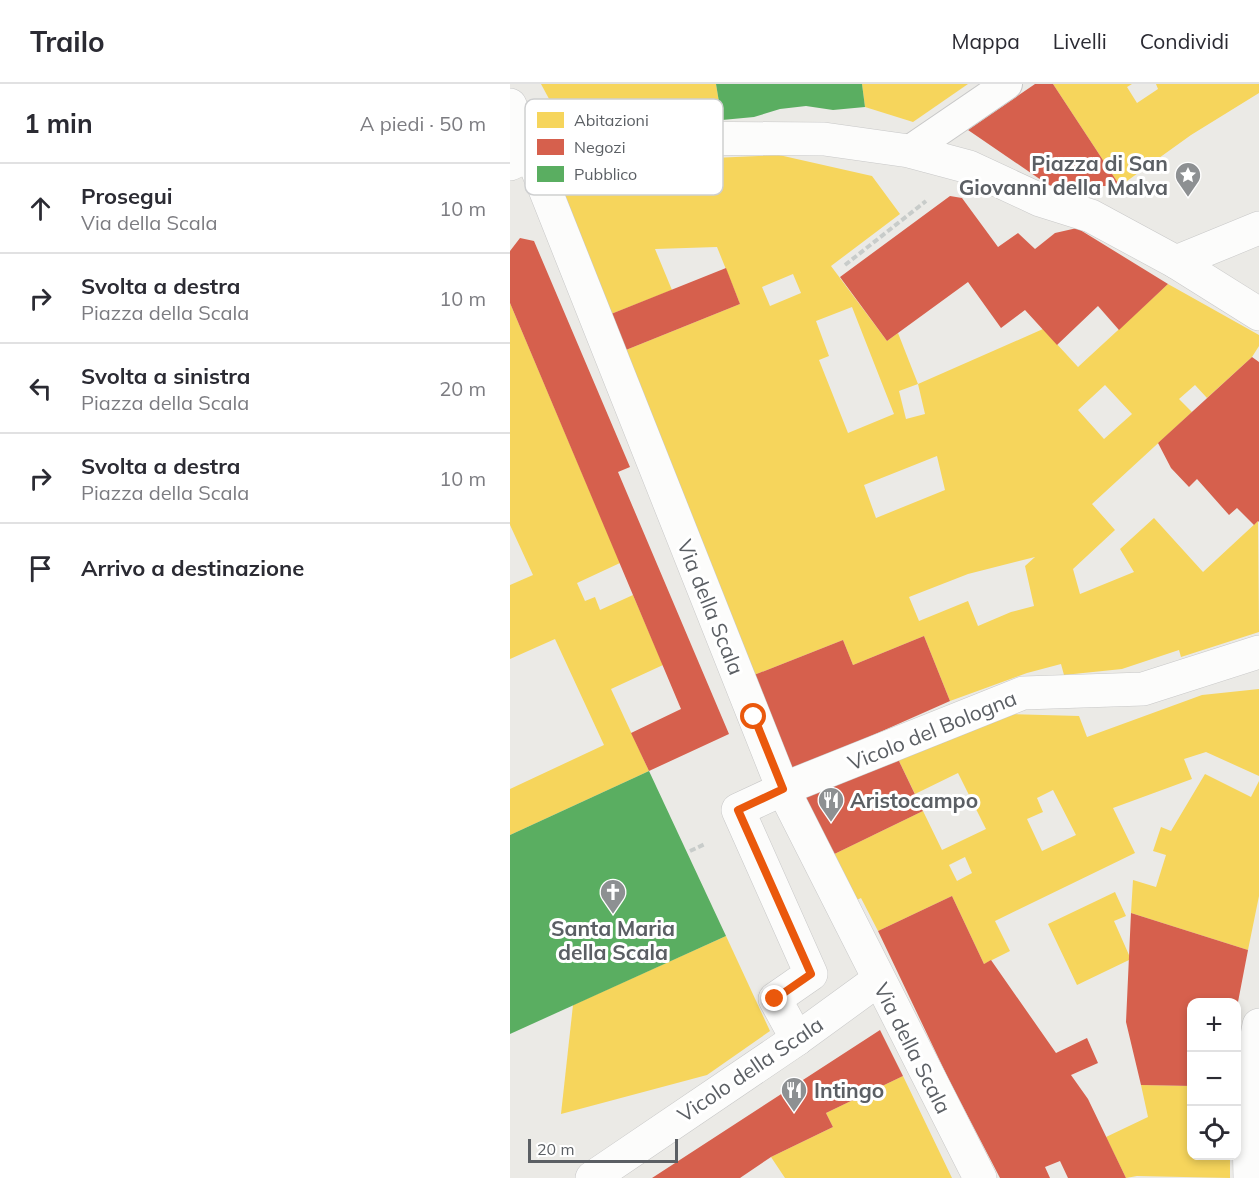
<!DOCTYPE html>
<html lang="it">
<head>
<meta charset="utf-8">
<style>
  body { margin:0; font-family:Mulish,sans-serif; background:#f7f7f7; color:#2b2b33 }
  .controls { position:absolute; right:18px; bottom:18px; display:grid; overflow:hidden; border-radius:12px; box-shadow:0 3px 9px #0003 }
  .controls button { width:54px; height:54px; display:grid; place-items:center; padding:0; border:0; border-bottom:2px solid #e1e1e2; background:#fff; color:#2b2b33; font:30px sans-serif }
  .scale { position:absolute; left:18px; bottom:15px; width:150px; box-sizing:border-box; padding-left:6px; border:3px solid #5b5f64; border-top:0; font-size:16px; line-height:21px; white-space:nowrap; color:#5b5f64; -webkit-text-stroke:4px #fff; paint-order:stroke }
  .stop { position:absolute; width:18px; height:18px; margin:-14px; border:4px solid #ea580c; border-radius:50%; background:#fff }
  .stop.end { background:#ea580c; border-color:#fff; box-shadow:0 2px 6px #0008 }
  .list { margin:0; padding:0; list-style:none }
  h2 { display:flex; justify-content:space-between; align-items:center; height:78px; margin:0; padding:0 24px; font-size:26px }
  h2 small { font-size:20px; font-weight:400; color:#7c7c81 }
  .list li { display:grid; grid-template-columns:39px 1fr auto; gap:18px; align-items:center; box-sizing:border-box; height:90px; padding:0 24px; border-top:2px solid #e1e1e2 }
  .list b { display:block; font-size:22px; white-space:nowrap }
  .list p { margin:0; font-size:20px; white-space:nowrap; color:#7c7c81 }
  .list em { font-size:20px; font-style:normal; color:#7c7c81 }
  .icon { flex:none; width:33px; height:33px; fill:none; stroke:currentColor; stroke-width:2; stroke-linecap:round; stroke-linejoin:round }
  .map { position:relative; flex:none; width:749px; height:1094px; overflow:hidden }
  header { display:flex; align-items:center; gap:36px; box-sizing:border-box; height:84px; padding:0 30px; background:#fff; border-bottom:2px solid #e1e1e2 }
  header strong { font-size:28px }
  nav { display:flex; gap:33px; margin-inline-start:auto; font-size:21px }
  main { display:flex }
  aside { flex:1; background:#fff }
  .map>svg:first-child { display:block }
</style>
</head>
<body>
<header>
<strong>Trailo</strong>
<nav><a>Mappa</a><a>Livelli</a><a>Condividi</a></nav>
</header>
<main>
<aside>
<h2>1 min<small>A piedi · 50 m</small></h2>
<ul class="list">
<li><svg class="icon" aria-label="ahead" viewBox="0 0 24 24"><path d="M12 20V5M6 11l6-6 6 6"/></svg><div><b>Prosegui</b><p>Via della Scala</p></div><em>10 m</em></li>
<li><svg class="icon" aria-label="right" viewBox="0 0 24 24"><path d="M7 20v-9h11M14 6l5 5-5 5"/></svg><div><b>Svolta a destra</b><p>Piazza della Scala</p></div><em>10 m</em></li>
<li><svg class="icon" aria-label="left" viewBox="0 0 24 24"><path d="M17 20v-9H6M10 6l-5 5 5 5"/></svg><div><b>Svolta a sinistra</b><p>Piazza della Scala</p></div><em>20 m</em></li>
<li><svg class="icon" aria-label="right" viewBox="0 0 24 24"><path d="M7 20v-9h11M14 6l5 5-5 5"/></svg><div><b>Svolta a destra</b><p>Piazza della Scala</p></div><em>10 m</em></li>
<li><svg class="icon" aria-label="arrive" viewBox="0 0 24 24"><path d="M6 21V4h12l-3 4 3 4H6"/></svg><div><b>Arrivo a destinazione</b></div></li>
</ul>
</aside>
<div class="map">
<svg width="749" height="1094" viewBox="0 0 749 1094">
  <rect width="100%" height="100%" fill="#ebeae6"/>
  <g fill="#f6d55c" fill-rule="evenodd">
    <polygon points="31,0 206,0 212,36 58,50"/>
    <polygon points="352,0 458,0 403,38 355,23"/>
    <polygon points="543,0 622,0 617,3 627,19 648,5 646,0 749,0 749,9 681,51 610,102"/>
    <path d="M269,71l93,21 28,38 -69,52 56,75 11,-8 20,51 -19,7 7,28 19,-5 -7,-30 125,-55 35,38 90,-83 91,51v11l-7,11 -45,41 -12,-13 -16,14 13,13 -100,92 23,26 -42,39 7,25 54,-22 -14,-23 34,-31 49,54 55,-51 1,111 -78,25 -2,-7 -57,19 -58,6 -3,-11 -34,9 -77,28 -26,-65 -71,29 -10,-25 -94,37 -133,-323 124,-50 -23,-57 -62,2 17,41 -71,28 -46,-153zM283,190l8,19 -31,13 -8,-19zM342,223l42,107 -46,19 -29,-73 10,-4 -13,-35zM595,301l27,29 -28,25 -26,-29zM427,372l8,34 -69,28 -12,-33zM525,473l-10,9 9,40 -23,6 -33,14 -10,-25 -49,20 -10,-24 59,-23z"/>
    <polygon points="0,219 110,479 67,499 75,517 85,513 90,526 123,511 153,581 101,605 139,687 0,751 0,705 94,661 45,555 0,575 0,501 23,491 0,441"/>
    <path d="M749,605v87l-53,-24 -22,7 8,20 -79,29 22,45 -140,68 15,30 -26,13 -32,-68 -74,35 -17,-33 -17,8 -22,-46 101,-49 19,39 44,-21 -28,-56 -43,21 -17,-35 111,-45 70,2 8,21 115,-42zM543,706l23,45 -34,16 -15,-32 16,-7 -6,-14zM455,773l7,16 -15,8 -8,-16z"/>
    <polygon points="695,690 741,713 749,697 749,812 738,866 621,829 623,796 646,803 656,771 643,767 651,743 661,747"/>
    <polygon points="605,808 616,832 604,837 619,871 619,876 567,901 538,840"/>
    <polygon points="216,852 260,947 197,991 51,1030 63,921"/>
    <polygon points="393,992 442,1094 275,1094 261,1073 323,1043 316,1029"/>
    <polygon points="631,1001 681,1002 681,1071 720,1072 720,1094 627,1092 616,1094 596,1053 638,1033"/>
  </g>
  <g fill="#d6604d">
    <polygon points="525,0 543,0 610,102 560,102 550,109 458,46"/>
    <polygon points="440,112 452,114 488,163 508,149 525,165 545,149 567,144 658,200 609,246 588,222 547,261 515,226 491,244 458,198 377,257 330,193"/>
    <polygon points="10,154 24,157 120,383 108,388 219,650 139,687 121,649 171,625 0,219 0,167"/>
    <polygon points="216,184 230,220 106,270 91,234"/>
    <polygon points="742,273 749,278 749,438 748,437 744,441 727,424 719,431 687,395 679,403 661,384 648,359"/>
    <polygon points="414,552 440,617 282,687 239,593 333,556 343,581"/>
    <polygon points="388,675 413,727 312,776 284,717"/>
    <polygon points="442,812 474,880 481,876 546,969 577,954 588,979 561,991 578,1015 616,1094 558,1094 550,1077 535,1083 540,1094 490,1094 438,994 368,847"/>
    <polygon points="621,829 738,866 728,918 682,918 682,1002 631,1001 616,938"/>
    <polygon points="370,946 393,992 316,1029 323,1043 261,1073 230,1094 142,1094"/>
  </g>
  <g fill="#5aae61">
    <polygon points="206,0 352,0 355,23 323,26 296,22 270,25 244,33 212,36"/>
    <polygon points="139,687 216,852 0,950 0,751"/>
  </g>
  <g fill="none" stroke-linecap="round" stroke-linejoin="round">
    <g stroke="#c8c8c8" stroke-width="32">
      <polyline id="lane" points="399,67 497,0"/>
    </g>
    <g stroke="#c8c8c8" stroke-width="34">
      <g id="street">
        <polyline points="0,21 21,70 273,705 470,1094"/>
        <polyline points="21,70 63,62 151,54 314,55 399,67 459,83 530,116 581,132 666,178 749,230"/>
        <polyline points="666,178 749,144"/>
        <polyline points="287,955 265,915 301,890 228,726 273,705 513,609 633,605 749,568"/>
        <polyline points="82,1094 287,955 368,896"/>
        <polyline points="740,1094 738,1002 749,941"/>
      </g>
    </g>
    <g stroke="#c7c7c6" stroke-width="34">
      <polyline id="secondary" points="0,80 21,70"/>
    </g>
    <g stroke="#c8ccca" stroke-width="4" stroke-dasharray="6 3" stroke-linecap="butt">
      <polyline points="335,181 416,117"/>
      <polyline points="180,767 195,760"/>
    </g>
    <use href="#lane" stroke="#fcfcfb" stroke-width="30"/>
    <use href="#street" stroke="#fcfcfb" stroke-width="33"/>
    <use href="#secondary" stroke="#fcfcfb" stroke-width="33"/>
  </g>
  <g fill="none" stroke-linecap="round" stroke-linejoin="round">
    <polyline stroke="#ea580c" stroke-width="8" points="244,633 273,705 228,726 301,890 265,915"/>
  </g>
  <defs>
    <g id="sight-pin" transform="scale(1.35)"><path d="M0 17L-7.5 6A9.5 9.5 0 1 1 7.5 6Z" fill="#8d9092" stroke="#fff"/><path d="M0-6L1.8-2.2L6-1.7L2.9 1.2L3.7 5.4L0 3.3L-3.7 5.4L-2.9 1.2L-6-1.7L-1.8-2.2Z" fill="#fff"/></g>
    <g id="restaurant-pin" transform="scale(1.35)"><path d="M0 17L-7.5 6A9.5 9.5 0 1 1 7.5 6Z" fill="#8d9092" stroke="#fff"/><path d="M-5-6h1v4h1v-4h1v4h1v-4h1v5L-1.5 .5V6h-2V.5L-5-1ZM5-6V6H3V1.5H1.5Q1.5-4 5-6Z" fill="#fff"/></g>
    <g id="church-pin" transform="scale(1.35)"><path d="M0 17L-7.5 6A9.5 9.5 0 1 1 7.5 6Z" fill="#8d9092" stroke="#fff"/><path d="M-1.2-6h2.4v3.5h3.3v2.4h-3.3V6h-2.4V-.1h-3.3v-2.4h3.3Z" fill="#fff"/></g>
  </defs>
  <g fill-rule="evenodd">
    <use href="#sight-pin" x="678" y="91"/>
    <use href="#restaurant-pin" x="321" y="716"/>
    <use href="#church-pin" x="103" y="808"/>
    <use href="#restaurant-pin" x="284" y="1006"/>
  </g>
  <g text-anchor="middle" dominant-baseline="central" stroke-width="6" stroke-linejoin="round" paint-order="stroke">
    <g font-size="21" font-weight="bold" fill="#5b5f64" stroke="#fff" text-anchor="start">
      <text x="658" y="79" text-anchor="end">Piazza di San<tspan x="658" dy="24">Giovanni della Malva</tspan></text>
      <text x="340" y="716">Aristocampo</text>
      <text x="103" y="844" text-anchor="middle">Santa Maria<tspan x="103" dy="24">della Scala</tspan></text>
      <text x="304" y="1006">Intingo</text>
    </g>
    <g font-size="21" fill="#5b5f64" stroke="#fff">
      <text transform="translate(201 523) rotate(68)">Via della Scala</text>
      <text transform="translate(422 646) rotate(-22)">Vicolo del Bologna</text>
      <text transform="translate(403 964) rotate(63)">Via della Scala</text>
      <text transform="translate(240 985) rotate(-34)">Vicolo della Scala</text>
    </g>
  </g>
  <rect x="15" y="15" width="198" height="96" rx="9" fill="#fff" stroke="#cecfd0" stroke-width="1.5"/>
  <rect x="27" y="28" width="27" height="16" fill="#f6d55c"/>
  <rect x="27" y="55" width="27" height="16" fill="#d6604d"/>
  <rect x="27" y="82" width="27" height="16" fill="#5aae61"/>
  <g font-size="16" fill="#5b5f64">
    <text x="64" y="42">Abitazioni</text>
    <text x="64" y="69">Negozi</text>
    <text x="64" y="96">Pubblico</text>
  </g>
</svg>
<div class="controls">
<button>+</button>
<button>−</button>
<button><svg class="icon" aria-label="locate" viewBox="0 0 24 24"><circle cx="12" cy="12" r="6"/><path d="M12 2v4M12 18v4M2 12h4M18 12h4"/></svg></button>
</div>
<div class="scale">20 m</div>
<div class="stop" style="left:244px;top:633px"></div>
<div class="stop end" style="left:265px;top:915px"></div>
</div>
</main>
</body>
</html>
